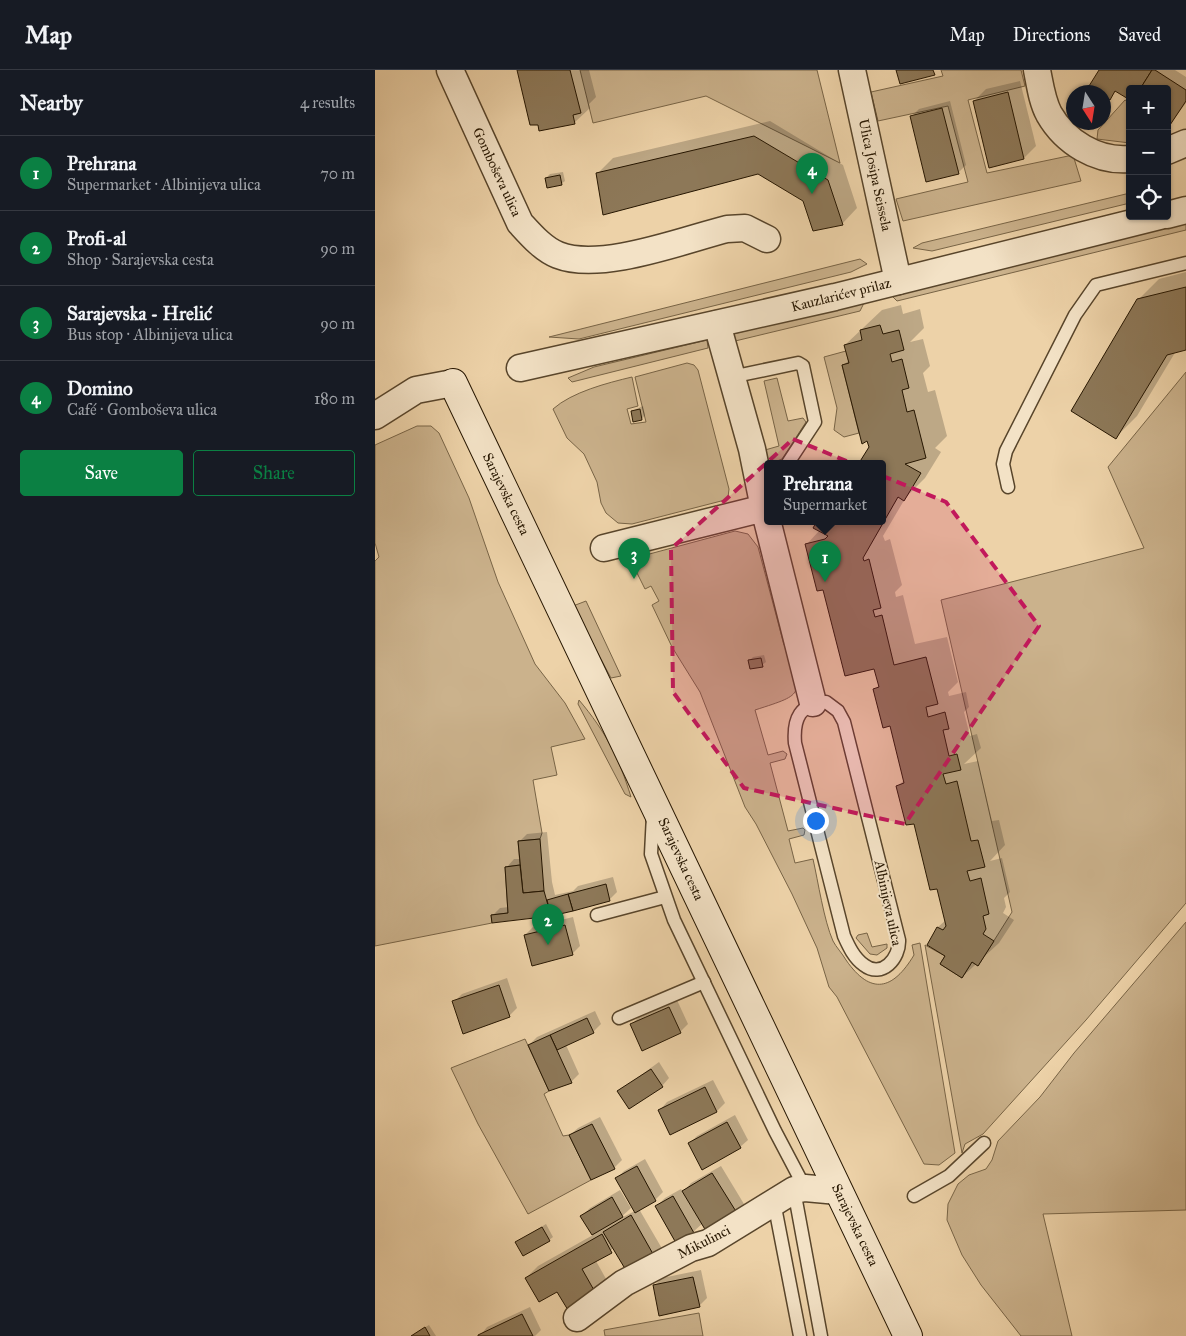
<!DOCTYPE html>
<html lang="en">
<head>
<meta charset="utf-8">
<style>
  body { margin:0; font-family:"IM FELL Great Primer",serif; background:#20242c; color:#f1f3f6 }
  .controls { position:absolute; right:15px; top:15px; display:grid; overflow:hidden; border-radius:5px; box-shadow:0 1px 4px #0004 }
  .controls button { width:45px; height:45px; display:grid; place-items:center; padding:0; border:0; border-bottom:1px solid #363941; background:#171b24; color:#f1f3f6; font:25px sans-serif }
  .compass { position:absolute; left:691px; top:15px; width:45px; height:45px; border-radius:50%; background:#171b24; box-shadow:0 1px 4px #0004; rotate:168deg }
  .you { position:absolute; left:440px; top:750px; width:18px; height:18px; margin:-12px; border:4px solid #fff; border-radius:50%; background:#1a73e8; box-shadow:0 0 0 8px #1a73e833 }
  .badge { display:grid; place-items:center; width:32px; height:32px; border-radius:50%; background:#0b8043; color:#fff; font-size:16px; font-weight:700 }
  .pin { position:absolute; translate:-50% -41px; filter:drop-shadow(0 1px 2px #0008) }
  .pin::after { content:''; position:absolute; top:26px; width:18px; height:15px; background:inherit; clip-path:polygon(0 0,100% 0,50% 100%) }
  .popup { position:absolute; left:389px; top:390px; width:122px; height:65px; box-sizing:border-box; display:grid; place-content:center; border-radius:5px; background:#171b24; filter:drop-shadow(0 1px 4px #0005); font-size:16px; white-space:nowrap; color:#9ea1a6 }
  .popup b { font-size:19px; color:#f1f3f6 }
  .popup::after { content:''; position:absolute; left:50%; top:100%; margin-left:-10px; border:10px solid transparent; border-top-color:#171b24 }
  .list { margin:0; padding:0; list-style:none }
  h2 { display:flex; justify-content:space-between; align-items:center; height:65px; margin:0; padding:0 20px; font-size:21px }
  h2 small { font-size:16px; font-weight:400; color:#9ea1a6 }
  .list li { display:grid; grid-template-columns:32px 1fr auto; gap:15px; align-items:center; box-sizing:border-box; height:75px; padding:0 20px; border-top:1px solid #363941 }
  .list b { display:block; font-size:19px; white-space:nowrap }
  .list p { margin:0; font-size:16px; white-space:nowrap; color:#9ea1a6 }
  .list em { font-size:16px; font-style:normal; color:#9ea1a6 }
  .actions { display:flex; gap:10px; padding:15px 20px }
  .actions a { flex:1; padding:11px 0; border:1px solid #0b8043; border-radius:5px; text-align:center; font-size:18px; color:#0b8043 }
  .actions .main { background:#0b8043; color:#fff }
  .icon { flex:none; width:28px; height:28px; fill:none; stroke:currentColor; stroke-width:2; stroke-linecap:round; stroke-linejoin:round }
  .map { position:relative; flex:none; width:811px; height:1266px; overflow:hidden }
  header { display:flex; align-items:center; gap:30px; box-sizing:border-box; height:70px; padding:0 25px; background:#171b24; border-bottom:1px solid #363941 }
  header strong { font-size:24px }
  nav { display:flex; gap:28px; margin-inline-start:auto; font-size:18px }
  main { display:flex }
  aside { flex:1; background:#171b24 }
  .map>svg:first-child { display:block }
</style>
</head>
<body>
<header>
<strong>Map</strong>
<nav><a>Map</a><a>Directions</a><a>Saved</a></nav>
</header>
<main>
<aside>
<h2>Nearby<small>4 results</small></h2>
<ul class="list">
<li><span class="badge">1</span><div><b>Prehrana</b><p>Supermarket · Albinijeva ulica</p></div><em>70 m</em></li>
<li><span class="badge">2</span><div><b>Profi-al</b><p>Shop · Sarajevska cesta</p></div><em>90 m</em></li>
<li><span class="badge">3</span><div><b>Sarajevska - Hrelić</b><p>Bus stop · Albinijeva ulica</p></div><em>90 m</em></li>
<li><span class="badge">4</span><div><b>Domino</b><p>Café · Gomboševa ulica</p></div><em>180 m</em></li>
</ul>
<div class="actions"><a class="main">Save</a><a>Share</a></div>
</aside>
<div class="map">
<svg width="811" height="1266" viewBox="0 0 811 1266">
  <rect width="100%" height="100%" fill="#edd2a8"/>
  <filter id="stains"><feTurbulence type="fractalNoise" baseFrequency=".004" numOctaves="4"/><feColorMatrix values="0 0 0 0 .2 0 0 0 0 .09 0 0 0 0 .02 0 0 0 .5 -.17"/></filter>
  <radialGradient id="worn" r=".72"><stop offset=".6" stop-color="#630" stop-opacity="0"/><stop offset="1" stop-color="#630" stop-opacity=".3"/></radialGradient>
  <g fill="#cbb28c" stroke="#786446">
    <polygon points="205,0 442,0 465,93 331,26 218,53"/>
    <polygon points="566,0 646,0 650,16 593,30 612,103 698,85 706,111 528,151 521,129 593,112 573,36 503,51 496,22 568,6"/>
    <polygon points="750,30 755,33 755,73 722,69 723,60"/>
    <polygon points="755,123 755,133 557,181 538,178 547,173"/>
    <polygon points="811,152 811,160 522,231 516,225"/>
    <polygon points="485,189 492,194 476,202 204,269 174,267"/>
    <polygon points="490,231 485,241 356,272 354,265"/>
    <polygon points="332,270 333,278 197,312 193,308 219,297"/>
    <polygon points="471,281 474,293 467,295 484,363 469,367 459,360 462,338 449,287"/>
    <path d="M312,293l7,2 4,5 31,119 -1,8 -3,3 -93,24 -14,-1 -12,-10 -5,-10 -4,-21 -13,-28 -17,-16 -14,-29c19,-17 54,-26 79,-32l6,29 -11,3 4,15 15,-2 -11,-45z"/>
    <polygon points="811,302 811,833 711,950 608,1064 590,1074 587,1083 550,875 570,886 565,894 587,908 597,892 603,896 637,842 566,530 769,478 733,397"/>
    <polygon points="402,308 413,351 428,348 431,352 407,389 397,393 392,391 390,380 404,376 389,311"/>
    <polygon points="42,356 56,356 64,363 94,428 123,512 160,594 190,633 210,669 176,677 182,705 158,710 167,763 165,769 143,771 145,795 130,797 133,843 116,845 117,853 0,876 0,491 4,487 0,473 0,375"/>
    <path d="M360,461l13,3 10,13 26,98 4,-1c12,52 20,49 -33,66l13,45 15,-4 4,3 -2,5 -15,4 18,68 15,-3 2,2 -1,5 -15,4 6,24 18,-4c5,22 11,62 20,82 3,6 9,12 13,19 25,36 47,30 68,-5l-2,-10 8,-2 35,210 -16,12 -15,-1 -87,-167 -8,-10 -12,-39 -25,-54 -36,-70 -11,-17 -45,-115 -28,-45 -20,-42 7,-4 -8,-15 -6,3 -8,-16v-11l5,-6z"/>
    <polygon points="211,531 246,606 236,608 198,536"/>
    <path d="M204,630c27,32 40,58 52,97l-6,-3 -47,-90z"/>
    <polygon points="811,852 811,1140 668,1144 697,1266 646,1266 606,1215 587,1185 572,1150 573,1134 583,1114 594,1105 611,1099 617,1090 623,1071 665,1027 699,983"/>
    <polygon points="492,863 497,877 512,874 512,878 502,885 495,884 481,868 483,865"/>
    <polygon points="150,969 174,1021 169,1024 188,1066 194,1065 216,1110 153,1144 103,1054 76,998"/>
    <polygon points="324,1243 328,1266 230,1266 229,1260"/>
  </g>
  <g fill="#0003">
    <polygon points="143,0 214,0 221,27 214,34 215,38 199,53"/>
    <polygon points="725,0 800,0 811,7 811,33 795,54 792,19 742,20 735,28 715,16"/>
    <polygon points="645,11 661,76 649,88 615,96 599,31 611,19"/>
    <polygon points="575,31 591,95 583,103 536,47 544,39"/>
    <polygon points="395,51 468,95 482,138 467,154 384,103 223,103 238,88"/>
    <polygon points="188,102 190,111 186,114 171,108 175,104"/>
    <polygon points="811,202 811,279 801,281 762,346 741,367 763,230 784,209"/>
    <polygon points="526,235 528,244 545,239 549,258 535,272 548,269 555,296 548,303 553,322 560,320 572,366 560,378 566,382 550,408 531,427 508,466 510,471 515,469 527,515 520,522 521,527 528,525 540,574 572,567 583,612 573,622 574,626 591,622 594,637 589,642 595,666 602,664 606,678 589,694 603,691 617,751 624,750 630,775 615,791 627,788 635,822 629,828 631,837 628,843 639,850 624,873 587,907 572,885 554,875 563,857 571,850 563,817 539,752 523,716 530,709 516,654 500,620 505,614 500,597 431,475 445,460 440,457 444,451 508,451 508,393 486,393 495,377 469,295 474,290 470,275 507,240"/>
    <polygon points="268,336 270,345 267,349 257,341"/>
    <polygon points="389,585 391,592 387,595 374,591 378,587"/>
    <polygon points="172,762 177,812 180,825 198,821 203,816 238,807 242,822 234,830 176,845 118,852 117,846 125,838 134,837 132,797 139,789 146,789 144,772 152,764"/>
    <polygon points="198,847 205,876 197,884 150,865 158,857"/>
    <polygon points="132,908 142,938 134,946 79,932 87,924"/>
    <polygon points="302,930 313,954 305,962 256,955 264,947"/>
    <polygon points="220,941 226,954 218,962 191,975 204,1004 196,1012 154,975 162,967"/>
    <polygon points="284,992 294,1008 287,1016 244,1021"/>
    <polygon points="338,1010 350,1033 342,1041 296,1063 285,1040 292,1032"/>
    <polygon points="360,1045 373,1070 365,1077 314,1074 322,1066"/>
    <polygon points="225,1047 247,1090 239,1098 195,1065 203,1058"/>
    <polygon points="270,1089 288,1122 280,1130 264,1139 289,1182 281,1190 239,1178 221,1191 235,1216 223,1228 183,1220 151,1208 163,1196 218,1165 207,1146 215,1138 245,1120 256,1138 244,1149 260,1141 242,1108 249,1101"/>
    <polygon points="346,1096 369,1134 361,1142 328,1153 318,1162 282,1136 290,1128 306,1119 308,1122 316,1113"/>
    <polygon points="171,1154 178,1167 174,1170 142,1172"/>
    <polygon points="326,1200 332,1228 324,1236 279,1216 287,1208"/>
    <polygon points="155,1237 166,1260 160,1266 105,1266 112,1257"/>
    <polygon points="54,1255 61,1266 37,1266 39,1264"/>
  </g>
  <g fill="#8d7858" stroke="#261601">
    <polygon points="142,0 195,0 206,43 198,45 200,54 164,61 163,55 155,55"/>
    <polygon points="521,0 558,0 560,5 525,14"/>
    <polygon points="724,0 777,0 765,19 755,19 755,30 740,21 735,30 728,26 728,22 723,22 714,16"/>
    <polygon points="777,0 780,0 811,20 811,31 795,55 792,54 792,19 765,19"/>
    <polygon points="633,22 649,89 614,98 598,31"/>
    <polygon points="567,38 584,104 551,112 535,46"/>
    <polygon points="379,66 453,110 468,155 438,161 428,131 383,104 228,145 221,103"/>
    <polygon points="185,105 187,115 172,118 170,108"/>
    <polygon points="811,217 811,280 792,285 741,369 696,341 762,229"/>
    <polygon points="505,255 508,264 524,260 529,280 515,284 517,292 527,289 534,318 527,320 532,342 539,340 551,388 530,394 546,403 529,431 523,427 488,488 489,491 494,489 506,538 498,540 500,547 507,545 519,595 551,587 563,634 551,637 553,647 570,642 574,659 568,660 574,686 582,684 586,700 568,704 571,714 582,711 596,771 603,770 610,797 592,801 595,811 606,808 614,844 608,846 611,859 608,864 619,871 603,896 597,892 587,908 565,894 570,886 552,875 562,857 568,860 571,856 562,819 555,820 539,754 531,755 521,716 529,713 515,656 508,658 498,619 504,617 499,599 470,606 448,520 442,521 430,474 450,469 453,466 438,458 442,451 508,451 508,393 484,393 494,377 492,371 487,374 467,295 474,293 469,275 487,270 485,260"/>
    <polygon points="265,339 267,350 258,352 256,341"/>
    <polygon points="386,588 388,597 375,599 373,590"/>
    <polygon points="165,769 169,821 148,823 143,771"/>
    <polygon points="145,795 148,823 169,821 176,846 117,853 116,845 133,843 130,797"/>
    <polygon points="231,814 235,831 198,841 193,824"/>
    <polygon points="193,824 198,841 176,846 172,830"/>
    <polygon points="190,855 198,885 157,896 149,865"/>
    <polygon points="124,915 135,947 88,964 77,931"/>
    <polygon points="294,937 306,963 267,981 255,954"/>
    <polygon points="212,948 219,963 182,980 175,965"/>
    <polygon points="175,965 197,1013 174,1021 153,975"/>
    <polygon points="276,999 288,1017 254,1039 242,1021"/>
    <polygon points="330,1017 342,1042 295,1065 283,1040"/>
    <polygon points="352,1052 366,1078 327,1100 313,1073"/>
    <polygon points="217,1054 240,1099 216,1110 194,1065"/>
    <polygon points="262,1096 281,1131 260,1143 240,1108"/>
    <polygon points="337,1103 362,1143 331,1161 307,1121"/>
    <polygon points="298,1126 319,1163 301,1173 280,1136"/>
    <polygon points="237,1127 248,1147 217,1165 205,1146"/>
    <polygon points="256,1145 282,1191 255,1207 228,1162"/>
    <polygon points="167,1157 175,1171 148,1186 140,1172"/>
    <polygon points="227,1164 237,1183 207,1199 224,1229 196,1245 182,1222 164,1232 150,1208"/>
    <polygon points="318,1207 325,1237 284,1246 278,1215"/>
    <polygon points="147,1244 158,1266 103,1266 103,1265"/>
    <polygon points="50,1257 55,1266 36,1266"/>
  </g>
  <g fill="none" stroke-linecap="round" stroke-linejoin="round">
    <g stroke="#58452b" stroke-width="15">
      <g id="service">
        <polyline points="356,307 423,293 428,296 440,352 413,393"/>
        <polyline points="633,417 628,394 631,381 700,245 721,215 811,193"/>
        <path d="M451,632l12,9 6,11 55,218c1,18 -17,39 -35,25 -10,-7 -15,-18 -20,-29l-49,-193c-2,-24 5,-40 31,-41z"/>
        <polyline points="278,745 276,784 299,850 400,1061 430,1118"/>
        <polyline points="222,845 290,827"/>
        <polyline points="244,948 329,912"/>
        <polyline points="419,1120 446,1266"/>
        <polyline points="539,1126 574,1106 609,1073"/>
        <polyline points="399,1132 425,1266"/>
      </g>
    </g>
    <g stroke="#58452b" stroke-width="29">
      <g id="minor">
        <path d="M75,0l70,153c11,12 23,26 38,32 43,17 125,-15 169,-26l18,-1 22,11"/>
        <polyline points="477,0 523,211"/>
        <path d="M662,0c3,15 5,31 12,44 16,28 48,48 81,45"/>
        <polyline points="792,81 811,73"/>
        <polyline points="792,145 811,140"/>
        <polyline points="342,254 377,379 389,438"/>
        <polyline points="145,298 460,227 785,146"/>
        <polyline points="0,346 41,320 78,313"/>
        <polyline points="229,478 389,438 438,633"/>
        <polyline points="202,1248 249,1213 316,1178 333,1173 419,1120 430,1118 463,1121"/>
      </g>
    </g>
    <g stroke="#261601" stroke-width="30">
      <polyline id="secondary" points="78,313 533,1266"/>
    </g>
    <use href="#service" stroke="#f3e2c6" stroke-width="12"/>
    <use href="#minor" stroke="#f3e2c6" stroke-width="26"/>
    <use href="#secondary" stroke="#f3e2c6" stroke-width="28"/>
  </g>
  <path fill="#c2185b" fill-opacity="0.2" stroke="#c2185b" stroke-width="4" stroke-dasharray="10 6" stroke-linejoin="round" d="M418,369l153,63 93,124 -134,198 -161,-36 -71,-96 -2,-143z"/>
  <g text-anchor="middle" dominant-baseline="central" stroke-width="4" stroke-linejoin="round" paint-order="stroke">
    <g font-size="14" fill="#261601" stroke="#f3e2c6">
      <text transform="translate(122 102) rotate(65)">Gomboševa ulica</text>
      <text transform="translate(500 105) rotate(78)">Ulica Josipa Seissela</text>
      <text transform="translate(466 225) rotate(-14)">Kauzlarićev prilaz</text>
      <text transform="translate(131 424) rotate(64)">Sarajevska cesta</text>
      <text transform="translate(306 789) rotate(65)">Sarajevska cesta</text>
      <text transform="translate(513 833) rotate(78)">Albinijeva ulica</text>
      <text transform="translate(480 1155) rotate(64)">Sarajevska cesta</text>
      <text transform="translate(329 1172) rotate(-27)">Mikulinci</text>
    </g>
  </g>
  <rect width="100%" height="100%" filter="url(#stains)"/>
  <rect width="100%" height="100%" fill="url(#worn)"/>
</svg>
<div class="controls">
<button>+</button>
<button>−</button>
<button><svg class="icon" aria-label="locate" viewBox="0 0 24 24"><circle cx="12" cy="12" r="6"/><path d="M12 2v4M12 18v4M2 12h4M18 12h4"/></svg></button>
</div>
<svg class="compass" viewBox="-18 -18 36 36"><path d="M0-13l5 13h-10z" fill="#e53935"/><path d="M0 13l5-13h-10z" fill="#9ea1a6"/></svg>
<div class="you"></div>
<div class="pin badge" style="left:450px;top:512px">1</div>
<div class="popup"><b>Prehrana</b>Supermarket</div>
<div class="pin badge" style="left:173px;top:875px">2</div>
<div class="pin badge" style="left:259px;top:509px">3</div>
<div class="pin badge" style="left:437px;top:124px">4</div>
</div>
</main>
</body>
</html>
